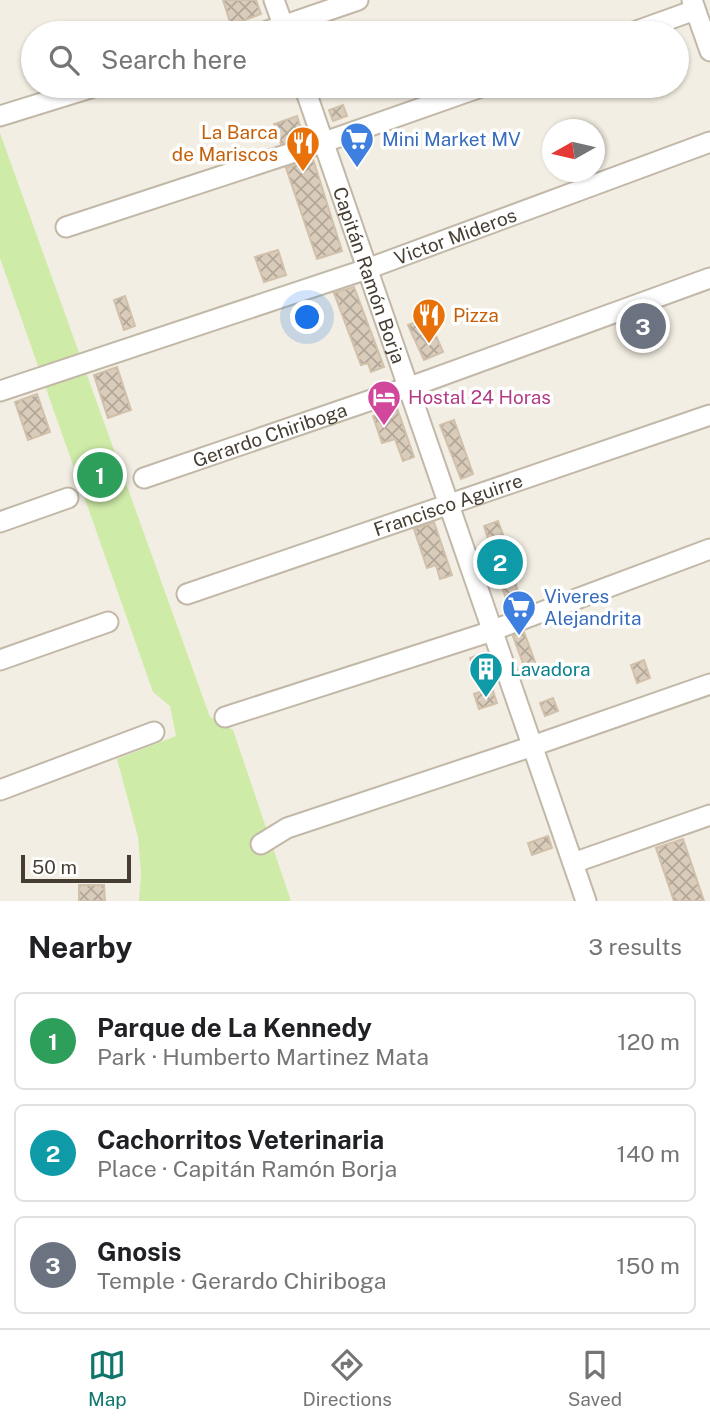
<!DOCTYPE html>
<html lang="en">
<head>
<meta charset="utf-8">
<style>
  body { margin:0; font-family:"Public Sans",sans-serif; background:#f6f6f6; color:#202124 }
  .compass { position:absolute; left:542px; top:119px; width:63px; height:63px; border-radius:50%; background:#fff; box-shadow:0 2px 5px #0004; rotate:262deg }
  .scale { position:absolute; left:21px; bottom:18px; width:110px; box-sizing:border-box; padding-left:7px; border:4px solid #463e33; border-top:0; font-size:19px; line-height:24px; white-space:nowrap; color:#463e33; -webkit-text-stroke:5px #fff; paint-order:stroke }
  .you { position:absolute; left:308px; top:318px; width:24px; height:24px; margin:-18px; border:5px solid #fff; border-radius:50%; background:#1a73e8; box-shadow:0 0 0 10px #1a73e833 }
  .badge { display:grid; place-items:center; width:46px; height:46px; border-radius:50%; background:#0f766e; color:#fff; font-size:23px; font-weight:700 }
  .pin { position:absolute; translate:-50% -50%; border:4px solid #fff; box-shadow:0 2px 7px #0006 }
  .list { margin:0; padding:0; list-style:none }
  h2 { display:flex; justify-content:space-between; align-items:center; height:91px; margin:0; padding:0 28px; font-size:30px }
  h2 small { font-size:23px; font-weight:400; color:#757577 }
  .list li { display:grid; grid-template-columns:46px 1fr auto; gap:21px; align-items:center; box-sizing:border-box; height:98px; margin:0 14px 14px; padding:0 14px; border:2px solid #e0e0e0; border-radius:10px }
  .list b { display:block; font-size:26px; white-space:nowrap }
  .list p { margin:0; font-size:23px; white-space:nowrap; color:#757577 }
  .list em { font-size:23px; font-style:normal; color:#757577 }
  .icon { flex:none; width:38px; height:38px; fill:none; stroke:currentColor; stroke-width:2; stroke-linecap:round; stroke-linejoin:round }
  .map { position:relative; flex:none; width:710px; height:901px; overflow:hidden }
  .search { position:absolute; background:#fff; box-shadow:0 2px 5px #0004; left:21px; right:21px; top:21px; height:77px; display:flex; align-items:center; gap:18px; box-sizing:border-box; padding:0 24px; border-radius:38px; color:#757577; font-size:26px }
  .sheet { height:427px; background:#fff }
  nav { display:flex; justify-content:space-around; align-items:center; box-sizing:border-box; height:98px; border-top:2px solid #e0e0e0; background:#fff; font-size:19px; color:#757577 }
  nav a { display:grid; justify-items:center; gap:4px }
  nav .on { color:#0f766e }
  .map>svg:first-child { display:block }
</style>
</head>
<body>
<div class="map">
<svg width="710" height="901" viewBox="0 0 710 901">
  <defs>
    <pattern id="building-cross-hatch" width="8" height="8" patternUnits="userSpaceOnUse" patternTransform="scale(1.75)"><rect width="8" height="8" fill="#d9ccbb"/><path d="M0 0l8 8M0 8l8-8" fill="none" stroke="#b2a799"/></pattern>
  </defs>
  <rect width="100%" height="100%" fill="#f3eee3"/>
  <polygon fill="#cfeba8" points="0,133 210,717 233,730 291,901 139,901 141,874 138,837 117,759 176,736 170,706 153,692 0,258"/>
  <g fill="url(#building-cross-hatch)" stroke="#d1c1aa" stroke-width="2">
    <polygon points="223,0 256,0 261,14 231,25"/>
    <polygon points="343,105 347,116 333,121 329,110"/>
    <polygon points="297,116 303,136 281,144 274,124"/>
    <polygon points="313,159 342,251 317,259 286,168"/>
    <polygon points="278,250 286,275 264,282 255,257"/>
    <polygon points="354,287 384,367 371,372 368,363 361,365 334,293"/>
    <polygon points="125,296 135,326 124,330 114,300"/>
    <polygon points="420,320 426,334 434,331 443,352 424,360 408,325"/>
    <polygon points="117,367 131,410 108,418 94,375"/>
    <polygon points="37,394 50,432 28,440 15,402"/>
    <polygon points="396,405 414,457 403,461 395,439 382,443 373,416 381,413 380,410"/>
    <polygon points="454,420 473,474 461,479 440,425"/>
    <polygon points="498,521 505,540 502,541 518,591 505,596 497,570 494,572 490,559 494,558 484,526"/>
    <polygon points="434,522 452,575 440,579 436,565 427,568 414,529"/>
    <polygon points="524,632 535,662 524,666 513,636"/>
    <polygon points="481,654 485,665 474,669 470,658"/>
    <polygon points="644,660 650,678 637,683 631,665"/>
    <polygon points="492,688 497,703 479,709 474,694"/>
    <polygon points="553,698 558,711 545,716 540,703"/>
    <polygon points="548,836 552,848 532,855 528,843"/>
    <polygon points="683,839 704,901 674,901 656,848"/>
    <polygon points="79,885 104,885 105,901 79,901"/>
  </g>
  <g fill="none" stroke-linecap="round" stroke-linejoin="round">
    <g stroke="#c2b8a8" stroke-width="23">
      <g id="minor">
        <polyline points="274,0 286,33"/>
        <polyline points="692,0 710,51"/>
        <polyline points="262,33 358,0"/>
        <polyline points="631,33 695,10"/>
        <path id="s1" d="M304,86c94,272 187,544 282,815"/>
        <polyline points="0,116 97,86"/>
        <polyline points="66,227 316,145 484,86"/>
        <path id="s2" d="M0,391l367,-122 343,-127"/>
        <path id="s3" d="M144,478l277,-95 289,-105"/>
        <polyline points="0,522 68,498"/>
        <path id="s4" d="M187,594l523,-179"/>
        <polyline points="0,660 108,622"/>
        <polyline points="225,717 483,634 710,549"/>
        <polyline points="0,790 154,732"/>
        <polyline points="261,844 287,828 521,750 710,684"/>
        <polyline points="573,863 710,815"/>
      </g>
    </g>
    <use href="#minor" stroke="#fff" stroke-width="19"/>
  </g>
  <defs>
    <g id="supermarket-pin" transform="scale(1.75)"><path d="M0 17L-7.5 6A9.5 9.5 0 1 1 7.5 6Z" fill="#3f7fe0" stroke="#fff"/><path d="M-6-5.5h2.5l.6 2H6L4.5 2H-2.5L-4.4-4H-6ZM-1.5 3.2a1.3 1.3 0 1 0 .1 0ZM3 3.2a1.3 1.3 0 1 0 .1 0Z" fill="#fff"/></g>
    <g id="restaurant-pin" transform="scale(1.75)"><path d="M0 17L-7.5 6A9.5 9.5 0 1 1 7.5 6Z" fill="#e8710a" stroke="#fff"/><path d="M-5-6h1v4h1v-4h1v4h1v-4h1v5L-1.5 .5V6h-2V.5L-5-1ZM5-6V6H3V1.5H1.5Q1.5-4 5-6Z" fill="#fff"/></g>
    <g id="hotel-pin" transform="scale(1.75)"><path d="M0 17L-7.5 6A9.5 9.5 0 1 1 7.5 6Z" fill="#d1479c" stroke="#fff"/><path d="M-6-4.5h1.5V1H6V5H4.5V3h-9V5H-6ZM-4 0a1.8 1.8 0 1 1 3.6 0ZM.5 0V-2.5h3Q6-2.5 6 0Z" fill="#fff"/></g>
    <g id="building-pin" transform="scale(1.75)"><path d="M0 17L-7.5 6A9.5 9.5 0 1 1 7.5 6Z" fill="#0f9aa8" stroke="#fff"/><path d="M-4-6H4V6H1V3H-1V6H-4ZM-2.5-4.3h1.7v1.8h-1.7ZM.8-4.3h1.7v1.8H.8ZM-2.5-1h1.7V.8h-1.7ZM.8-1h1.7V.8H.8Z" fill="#fff"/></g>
  </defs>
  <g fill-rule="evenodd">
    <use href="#supermarket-pin" x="357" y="139"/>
    <use href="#restaurant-pin" x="303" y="143"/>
    <use href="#restaurant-pin" x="429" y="315"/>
    <use href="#hotel-pin" x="384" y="397"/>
    <use href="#supermarket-pin" x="519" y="607"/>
    <use href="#building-pin" x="486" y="669"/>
  </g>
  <g text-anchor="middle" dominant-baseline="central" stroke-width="7" stroke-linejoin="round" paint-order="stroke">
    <g font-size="19" fill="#c56008" stroke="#fff" text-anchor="end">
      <text x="278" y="132">La Barca<tspan x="278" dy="22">de Mariscos</tspan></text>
      <text x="453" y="315" text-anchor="start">Pizza</text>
    </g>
    <g font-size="19" fill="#366cbe" stroke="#fff" text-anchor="start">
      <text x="382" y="139">Mini Market MV</text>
      <text x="544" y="596">Viveres<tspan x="544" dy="22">Alejandrita</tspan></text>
    </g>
    <g font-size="19" fill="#463e33" stroke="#fff">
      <text stroke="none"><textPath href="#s2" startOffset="481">Victor Mideros</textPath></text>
      <text stroke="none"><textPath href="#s1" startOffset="200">Capitán Ramón Borja</textPath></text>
      <text stroke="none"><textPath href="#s3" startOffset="133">Gerardo Chiriboga</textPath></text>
      <text stroke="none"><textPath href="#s4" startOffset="276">Francisco Aguirre</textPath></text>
    </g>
    <g font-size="19" fill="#b23c85" stroke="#fff" text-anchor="start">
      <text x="408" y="397">Hostal 24 Horas</text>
    </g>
    <g font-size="19" fill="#0d838f" stroke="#fff" text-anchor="start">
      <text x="510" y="669">Lavadora</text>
    </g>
  </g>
</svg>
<svg class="compass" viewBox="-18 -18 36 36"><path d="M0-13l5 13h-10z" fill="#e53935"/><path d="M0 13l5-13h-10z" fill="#757577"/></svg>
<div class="scale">50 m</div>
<div class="you"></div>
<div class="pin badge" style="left:100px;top:475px;background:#2e9e5b">1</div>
<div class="pin badge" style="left:500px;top:562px;background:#0f9aa8">2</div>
<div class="pin badge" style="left:643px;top:326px;background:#6b7280">3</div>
<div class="search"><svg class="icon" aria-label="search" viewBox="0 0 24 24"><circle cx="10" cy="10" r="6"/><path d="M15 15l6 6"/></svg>Search here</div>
</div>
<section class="sheet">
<h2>Nearby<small>3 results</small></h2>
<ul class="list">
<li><span class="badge" style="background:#2e9e5b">1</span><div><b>Parque de La Kennedy</b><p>Park · Humberto Martinez Mata</p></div><em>120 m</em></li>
<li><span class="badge" style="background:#0f9aa8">2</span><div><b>Cachorritos Veterinaria</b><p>Place · Capitán Ramón Borja</p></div><em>140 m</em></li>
<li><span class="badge" style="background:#6b7280">3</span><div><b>Gnosis</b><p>Temple · Gerardo Chiriboga</p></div><em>150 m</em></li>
</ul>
</section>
<nav>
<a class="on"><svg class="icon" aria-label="map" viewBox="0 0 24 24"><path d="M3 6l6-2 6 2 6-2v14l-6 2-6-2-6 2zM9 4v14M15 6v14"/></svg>Map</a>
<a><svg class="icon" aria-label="directions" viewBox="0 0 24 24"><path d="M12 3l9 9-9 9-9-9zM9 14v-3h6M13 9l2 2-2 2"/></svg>Directions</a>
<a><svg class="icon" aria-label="saved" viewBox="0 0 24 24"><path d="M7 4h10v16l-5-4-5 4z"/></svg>Saved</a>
</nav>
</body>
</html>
